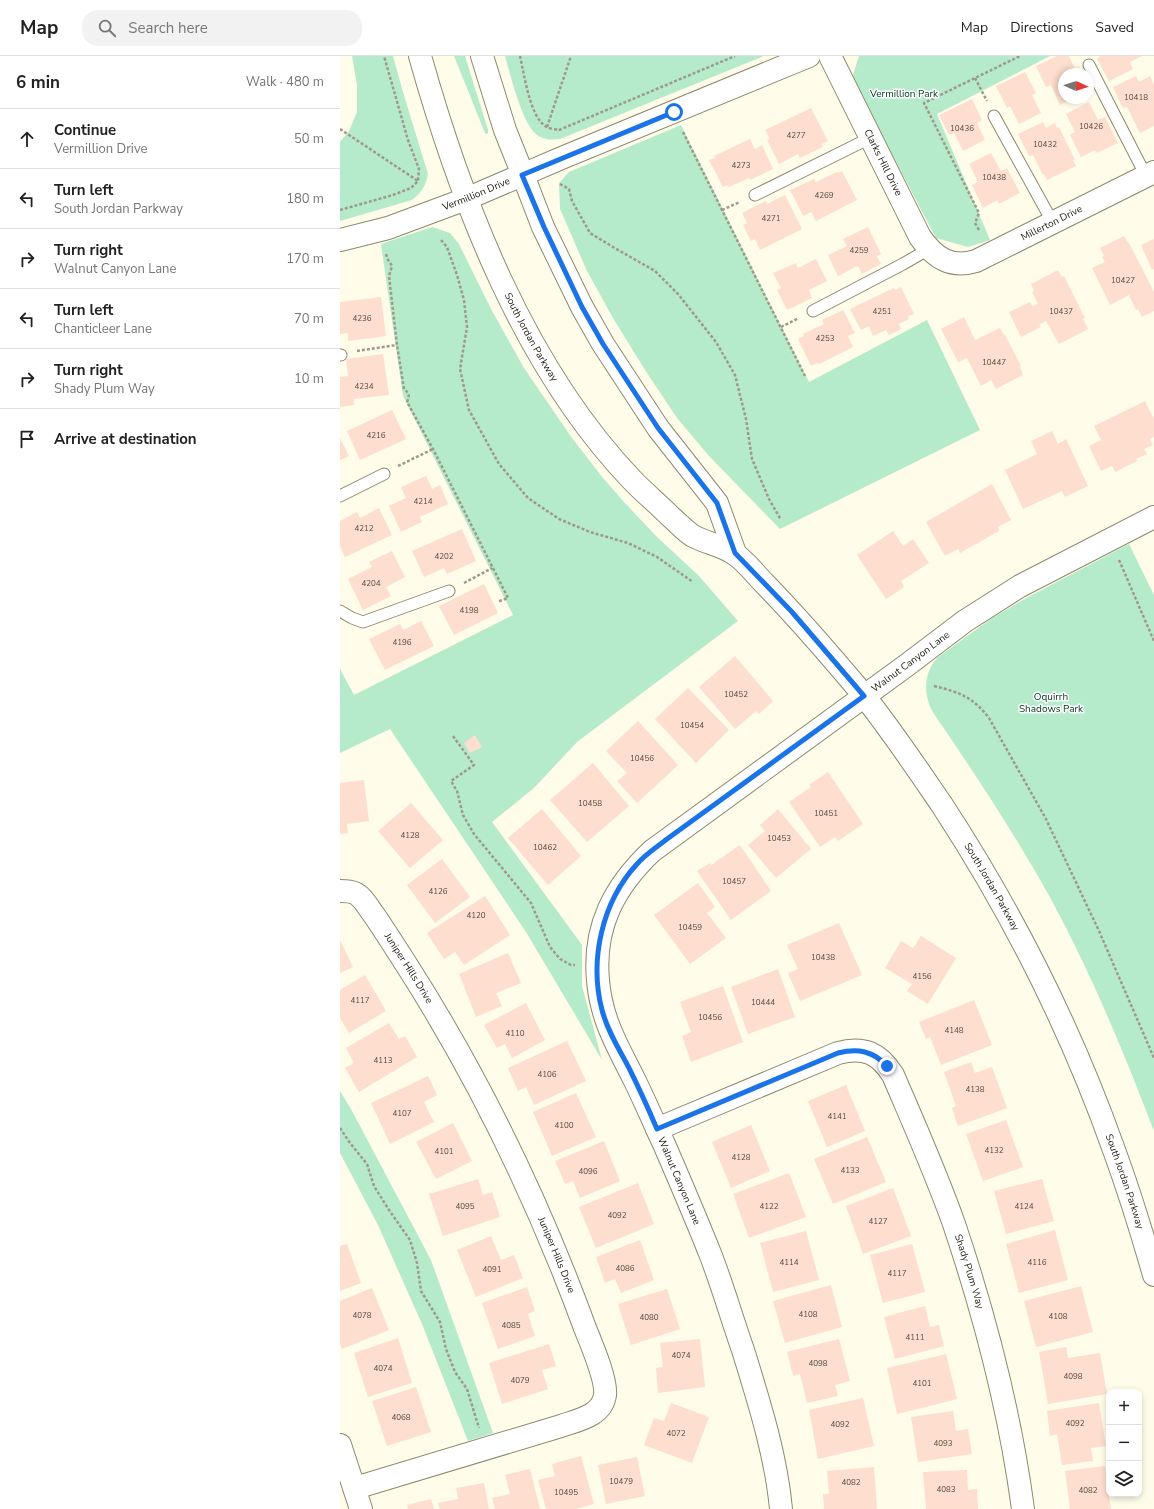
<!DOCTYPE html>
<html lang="en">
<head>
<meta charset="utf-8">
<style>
  body { margin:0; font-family:"Nunito Sans",sans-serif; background:#f2f2f2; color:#222 }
  .controls { position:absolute; right:12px; bottom:12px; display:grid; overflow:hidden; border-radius:8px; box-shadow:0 2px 6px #0003 }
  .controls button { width:36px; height:36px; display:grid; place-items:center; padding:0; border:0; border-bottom:1px solid #e0e0e0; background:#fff; color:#222; font:20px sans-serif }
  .compass { position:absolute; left:718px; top:12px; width:36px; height:36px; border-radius:50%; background:#fff; box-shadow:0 2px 6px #0003; rotate:93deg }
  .stop { position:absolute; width:12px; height:12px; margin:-9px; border:3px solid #1a73e8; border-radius:50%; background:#fff }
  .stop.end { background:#1a73e8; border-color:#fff; box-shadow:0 1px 4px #0008 }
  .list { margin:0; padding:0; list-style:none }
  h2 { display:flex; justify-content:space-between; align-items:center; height:52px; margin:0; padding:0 16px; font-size:17px }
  h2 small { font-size:13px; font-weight:400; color:#767676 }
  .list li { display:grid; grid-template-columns:26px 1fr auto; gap:12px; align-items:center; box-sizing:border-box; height:60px; padding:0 16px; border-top:1px solid #e0e0e0 }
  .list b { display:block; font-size:15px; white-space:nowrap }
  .list p { margin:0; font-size:13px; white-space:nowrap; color:#767676 }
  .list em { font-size:13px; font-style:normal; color:#767676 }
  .icon { flex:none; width:22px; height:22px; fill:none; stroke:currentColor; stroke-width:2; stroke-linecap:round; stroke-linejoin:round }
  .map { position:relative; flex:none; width:814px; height:1453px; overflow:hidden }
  header { display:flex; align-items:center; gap:24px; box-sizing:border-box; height:56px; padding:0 20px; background:#fff; border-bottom:1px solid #e0e0e0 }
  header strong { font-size:19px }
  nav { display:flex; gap:22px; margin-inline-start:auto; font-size:14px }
  .search { width:280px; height:36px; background:#f2f2f2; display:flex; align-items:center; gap:10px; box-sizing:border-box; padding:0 14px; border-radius:16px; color:#767676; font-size:15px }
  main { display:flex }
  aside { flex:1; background:#fff }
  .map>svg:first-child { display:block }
</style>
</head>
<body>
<header>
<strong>Map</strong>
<div class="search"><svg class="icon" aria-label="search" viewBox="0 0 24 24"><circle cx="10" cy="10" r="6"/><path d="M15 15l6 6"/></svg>Search here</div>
<nav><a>Map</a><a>Directions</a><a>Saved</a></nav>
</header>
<main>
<aside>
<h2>6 min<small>Walk · 480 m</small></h2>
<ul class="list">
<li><svg class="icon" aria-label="ahead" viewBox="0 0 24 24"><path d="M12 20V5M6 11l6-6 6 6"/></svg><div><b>Continue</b><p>Vermillion Drive</p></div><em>50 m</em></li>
<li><svg class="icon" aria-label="left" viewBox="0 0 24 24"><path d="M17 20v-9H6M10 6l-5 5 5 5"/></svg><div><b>Turn left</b><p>South Jordan Parkway</p></div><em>180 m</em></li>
<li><svg class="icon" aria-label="right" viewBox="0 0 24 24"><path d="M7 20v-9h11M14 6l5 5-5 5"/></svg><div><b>Turn right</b><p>Walnut Canyon Lane</p></div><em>170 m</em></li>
<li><svg class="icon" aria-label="left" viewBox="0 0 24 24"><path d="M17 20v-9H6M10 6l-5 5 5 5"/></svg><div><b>Turn left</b><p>Chanticleer Lane</p></div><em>70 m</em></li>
<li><svg class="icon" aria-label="right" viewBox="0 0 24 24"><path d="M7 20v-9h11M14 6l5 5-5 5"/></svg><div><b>Turn right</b><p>Shady Plum Way</p></div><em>10 m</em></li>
<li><svg class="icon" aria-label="arrive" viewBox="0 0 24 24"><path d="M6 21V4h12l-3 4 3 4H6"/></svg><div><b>Arrive at destination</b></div></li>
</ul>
</aside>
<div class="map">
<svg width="814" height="1453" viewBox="0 0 814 1453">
  <rect width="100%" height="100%" fill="#fffcea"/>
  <g fill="#b5ebcb">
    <path d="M12,0h41l10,36 25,82c-2,12 -7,19 -16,26l-72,21v-79l9,-11 8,-19v-27z"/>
    <polygon points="114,0 125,0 148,74 148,77 147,78 145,77"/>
    <path d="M165,0h259l-204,83c-8,1 -17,1 -24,-5 -14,-11 -26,-60 -31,-78z"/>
    <polygon points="519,0 710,0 597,58 650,184 628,191 596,182 512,22"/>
    <polygon points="341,69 469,326 587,264 640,374 440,473 369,400 337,362 305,314 273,262 247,215 220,153 219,127 229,116"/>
    <polygon points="92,171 110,177 119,188 151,253 184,312 232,382 263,422 284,446 316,480 359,520 398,565 237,686 194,732 152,766 242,889 242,930 262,1004 186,876 50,673 0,697 0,613 14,639 173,559 63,340 41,188"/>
    <path d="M789,488l25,51v536c-30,-78 -62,-156 -102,-230 -36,-65 -76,-126 -118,-187 -11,-18 -11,-40 3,-56l55,-40 38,-22z"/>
    <polygon points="0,1035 11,1053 91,1204 153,1377 128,1385 82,1268 37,1167 0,1097"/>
  </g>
  <g fill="#fddecf">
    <polygon points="717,0 729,0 737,18 724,18 724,42 734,42 720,49 711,29 706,31 696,10"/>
    <polygon points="760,0 802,0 790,6 793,13 769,25 757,3"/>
    <polygon points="685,16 696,37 692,39 701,57 679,68 670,50 667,52 656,30"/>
    <polygon points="796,20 799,26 810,20 814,29 814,70 800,77 787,51 783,52 773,31"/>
    <polygon points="632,43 642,64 637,67 645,84 623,95 614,77 609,79 599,59"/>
    <polygon points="749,46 758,64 765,61 778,87 757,97 755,94 741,101 730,79 735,76 726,58"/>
    <polygon points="471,52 488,85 482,88 483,91 460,102 458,98 439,108 427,84 430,83 425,74"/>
    <polygon points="703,66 706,72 715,67 717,72 719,71 735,104 733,104 736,110 707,124 704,118 703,119 693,99 689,100 678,78"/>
    <polygon points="410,83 415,93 422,89 433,113 410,124 409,122 389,131 388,129 383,131 369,104 375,102 374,100"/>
    <polygon points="651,97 661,115 667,112 680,137 659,148 657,144 643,152 632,129 638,126 629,108"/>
    <polygon points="502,115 517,144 476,165 471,156 463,160 450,134 474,123 476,126 497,116 497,117"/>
    <polygon points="445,139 462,173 420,194 415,183 411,185 403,169 407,167 402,157 426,145 427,148"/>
    <polygon points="528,171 541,198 537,200 541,208 522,218 518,210 498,220 488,199 507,190 503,183"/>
    <polygon points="784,180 788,187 789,187 814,236 814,255 802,261 798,253 796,254 789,239 770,249 752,212 765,206 762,201 764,200 760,192"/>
    <polygon points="814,183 814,213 812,214 801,189"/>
    <polygon points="476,203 487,225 469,234 472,242 447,254 437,234 441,232 433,217 456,207 458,212"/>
    <polygon points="718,214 722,221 724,220 745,262 743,263 748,273 719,288 706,265 699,269 701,271 681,281 669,256 690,246 692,250 698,248 692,236 694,235 691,228"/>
    <polygon points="561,231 574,258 568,260 569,263 559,268 561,273 549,279 546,274 533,280 529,270 521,274 510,253 554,232 555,234"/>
    <polygon points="41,241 46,280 8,285 8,277 0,278 0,246"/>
    <polygon points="503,254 515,277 508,280 513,291 479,308 478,307 471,310 458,283 464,280 463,278 484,268 482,264"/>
    <polygon points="624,261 635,284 660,272 664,279 665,279 681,310 680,311 683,319 656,333 651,324 641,330 627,302 618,306 601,273"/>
    <polygon points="43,298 49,339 14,343 14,349 0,351 0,321 8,320 6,303"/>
    <polygon points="805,345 814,363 814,381 810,383 813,389 804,393 807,398 796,403 797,405 775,416 772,410 761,415 749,390 761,384 754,370"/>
    <polygon points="52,354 66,383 20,404 7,375"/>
    <polygon points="712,375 718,388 726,383 748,430 725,441 722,435 683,453 665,414 697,398 691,385"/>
    <polygon points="0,382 9,400 0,404"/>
    <polygon points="86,420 92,433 100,429 108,448 80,461 82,466 61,476 49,450 66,442 61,431"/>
    <polygon points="652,428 671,464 658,471 659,475 620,497 618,493 605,500 586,466"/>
    <polygon points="39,452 52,479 5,501 0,490 0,465 17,456 20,462"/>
    <polygon points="122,473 136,505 107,518 104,512 84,521 72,495"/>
    <polygon points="553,475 563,490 573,483 589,507 561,525 564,531 546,543 517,499"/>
    <polygon points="52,495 65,521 46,531 51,540 23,554 8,523 32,511 29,506"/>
    <polygon points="144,528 158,557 114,579 99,550"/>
    <polygon points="81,565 94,590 45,614 29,583 60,568 63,574"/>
    <polygon points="395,600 433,645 419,658 416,655 395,673 359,631"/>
    <polygon points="348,632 389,674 356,707 315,663"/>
    <polygon points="298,665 338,709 297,747 277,725 287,717 266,695"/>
    <polygon points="135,679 142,691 130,697 124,687"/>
    <polygon points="253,707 289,750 247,786 210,744"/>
    <polygon points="488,716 523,768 498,785 495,781 480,791 449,746 471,731 469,729"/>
    <polygon points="24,724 29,765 7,768 8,777 0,778 0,727"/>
    <polygon points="71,747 103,784 70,812 38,775"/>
    <polygon points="202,753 241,800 208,829 168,782"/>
    <polygon points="438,753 471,793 436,822 408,789 425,775 420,769"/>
    <polygon points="400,789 431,835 391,864 357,815 370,807 371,809"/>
    <polygon points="102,803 130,841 95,867 67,829"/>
    <polygon points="358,827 375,851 367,857 386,882 350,908 314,859"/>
    <polygon points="145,840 170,879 124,909 115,896 104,903 87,877"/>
    <polygon points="499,867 522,919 460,945 448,917 458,913 447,889"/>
    <polygon points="581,880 616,902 588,948 567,935 572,928 545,912 561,885 573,892"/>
    <polygon points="0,884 13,911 0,917"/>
    <polygon points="168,897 181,927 156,937 162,950 136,961 119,918"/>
    <polygon points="438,913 455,961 408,978 391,931"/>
    <polygon points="25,919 46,955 9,977 0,962 0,934"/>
    <polygon points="383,930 403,986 351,1006 342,980 351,976 340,946"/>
    <polygon points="634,944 652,989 601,1009 590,981 586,983 579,966"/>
    <polygon points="186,947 205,984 172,1002 165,988 157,992 144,969"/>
    <polygon points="49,967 59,983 65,980 77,1001 19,1036 5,1012 14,1007 6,992"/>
    <polygon points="227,985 246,1025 194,1049 186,1031 178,1035 168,1012"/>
    <polygon points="631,1006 635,1017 652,1011 667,1052 618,1070 612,1052 616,1050 604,1016"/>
    <polygon points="88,1020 97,1039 84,1046 94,1066 50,1088 31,1047"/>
    <polygon points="506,1029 525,1075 487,1091 468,1045"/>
    <polygon points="236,1037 256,1081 212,1100 193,1056"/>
    <polygon points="666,1064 683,1111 643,1125 626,1078"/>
    <polygon points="113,1067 132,1105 96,1123 76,1086"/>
    <polygon points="411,1069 430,1115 391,1132 372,1086"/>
    <polygon points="527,1081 546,1126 493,1148 474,1103"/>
    <polygon points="264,1085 280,1125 240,1142 233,1125 225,1128 215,1105"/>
    <polygon points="449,1117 466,1161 409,1182 393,1138"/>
    <polygon points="138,1123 143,1139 152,1136 160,1161 103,1180 89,1138"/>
    <polygon points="702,1123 714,1165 666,1178 654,1135"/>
    <polygon points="298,1127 314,1168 256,1192 239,1151"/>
    <polygon points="553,1132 571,1180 523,1198 506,1150"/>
    <polygon points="715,1174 728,1224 679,1237 666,1188"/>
    <polygon points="466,1175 479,1224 433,1236 420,1187"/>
    <polygon points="151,1180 161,1204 174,1199 183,1222 136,1241 117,1194"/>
    <polygon points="300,1184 314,1224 281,1237 275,1223 265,1227 256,1201"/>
    <polygon points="7,1188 21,1227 0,1235 0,1190"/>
    <polygon points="572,1188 585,1236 543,1247 530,1199"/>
    <polygon points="491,1229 502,1271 445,1287 433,1245"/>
    <polygon points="741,1230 753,1276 696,1291 684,1245"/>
    <polygon points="187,1231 195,1255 188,1258 195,1280 158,1293 142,1247"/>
    <polygon points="32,1232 49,1274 2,1293 0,1288 0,1245"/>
    <polygon points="327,1233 340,1273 291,1289 278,1248"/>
    <polygon points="585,1250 590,1271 599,1269 604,1290 555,1303 544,1261"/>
    <polygon points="58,1282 72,1327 28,1341 14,1297"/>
    <polygon points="360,1283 365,1331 318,1337 316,1312 323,1311 320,1287"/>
    <polygon points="499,1283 510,1325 495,1329 498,1340 467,1347 460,1318 453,1320 447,1296"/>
    <polygon points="209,1288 216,1310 202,1314 208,1333 162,1348 149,1307"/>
    <polygon points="726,1291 728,1302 760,1297 767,1338 708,1348 699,1296"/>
    <polygon points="606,1298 617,1343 557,1358 547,1312"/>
    <polygon points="76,1331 91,1376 47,1390 32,1345"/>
    <polygon points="523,1342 534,1390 478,1403 469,1354"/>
    <polygon points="331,1347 369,1361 352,1407 304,1389 314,1362 324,1365"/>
    <polygon points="759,1347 766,1390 751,1392 753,1405 722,1409 717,1378 710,1380 707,1355"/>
    <polygon points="613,1355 616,1375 628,1373 632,1398 578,1406 571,1361"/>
    <polygon points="241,1400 254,1448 236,1453 206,1453 198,1424 215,1420 212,1408"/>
    <polygon points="297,1401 305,1440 266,1448 258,1409"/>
    <polygon points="765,1410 771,1453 730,1453 725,1415"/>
    <polygon points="534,1411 537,1453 484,1453 483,1438 489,1438 487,1415"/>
    <polygon points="190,1413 200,1453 155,1453 152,1442 170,1438 165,1419"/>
    <polygon points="627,1414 628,1434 637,1433 638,1453 586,1453 583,1416"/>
    <polygon points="144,1427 149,1453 100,1453 98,1447 118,1443 116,1432"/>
    <polygon points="91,1443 94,1453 68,1453 67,1449"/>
  </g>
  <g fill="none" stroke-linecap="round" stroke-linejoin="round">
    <g stroke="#8e896d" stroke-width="13">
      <g id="lane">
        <polyline points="749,9 806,120"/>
        <polyline points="654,60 713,167"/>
        <polyline points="415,139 530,82"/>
        <polyline points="473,255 563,208 589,193"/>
        <polyline points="0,299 1,299"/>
        <polyline points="0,440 44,418"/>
        <polyline points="0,555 12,562 23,566 109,535"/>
      </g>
    </g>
    <g stroke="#8e896d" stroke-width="24">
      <g id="street">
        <path id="s1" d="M490,0l90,181c14,20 30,32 56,24l178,-89"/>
        <path id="s2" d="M0,184l48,-12 78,-29 98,-42 245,-101"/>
        <path id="s3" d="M0,835c6,0 13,0 18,4 7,5 11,14 16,20 11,16 21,32 32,49 73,114 132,236 179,364 6,15 22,52 20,67 -3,21 -27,25 -44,31l-206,62"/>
        <path id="s4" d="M317,1073l181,-76c26,-7 41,0 55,22 21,49 43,98 61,149 31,92 56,188 69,285"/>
        <polyline points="0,1389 21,1453"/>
        <path id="s5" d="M441,1453c-5,-54 -22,-107 -38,-159 -11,-31 -20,-63 -32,-94 -15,-38 -31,-75 -47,-112 -10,-21 -19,-43 -30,-65 -17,-34 -33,-60 -36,-99 -5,-53 16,-93 54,-129l255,-186 58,-44 55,-35 134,-69"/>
      </g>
    </g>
    <g stroke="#8e896d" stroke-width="24">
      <g id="primary">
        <path id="s6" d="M80,0c42,149 105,313 214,426 12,12 25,23 37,35 7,6 14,14 22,19 13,7 28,9 40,17 11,6 22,21 31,30 34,35 66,72 97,109 29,36 55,75 81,113 70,107 129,224 172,345 15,41 28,83 40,125"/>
        <polyline points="142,0 165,74 183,119 203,171 242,251 263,288 318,372 377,447 395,497"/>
      </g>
    </g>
    <g stroke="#9d9a8b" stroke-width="2.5" stroke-dasharray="3 2" stroke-linecap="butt">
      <path d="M180,0c4,17 10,63 27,71 3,2 9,2 12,3l176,-74"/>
      <polyline points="635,22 647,45"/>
      <polyline points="207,71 231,0"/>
      <polyline points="0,73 78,125"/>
      <polyline points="343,76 465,320"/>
      <polyline points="220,128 229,133 232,145 250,177 273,191 315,215 338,238 376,286 395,319 406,363 412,403 429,443 441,464"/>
      <polyline points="0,154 53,139 71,132 78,125 79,113 68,84 44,0"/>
      <polyline points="382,154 400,146"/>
      <polyline points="639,174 635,167 639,157 584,47 680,0"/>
      <polyline points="101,184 107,191 117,219 124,244 127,271 120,313 129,354 159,408 188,442 219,463 250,476 288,487 317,501 353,526"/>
      <path d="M46,198l2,6 4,6 -3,10 8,69 7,44c5,4 6,7 3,13l26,47 75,149 -11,4"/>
      <polyline points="441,271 459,262"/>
      <polyline points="17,295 57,289"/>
      <polyline points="58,410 93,393"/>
      <polyline points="779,504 814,585"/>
      <polyline points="124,527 152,512"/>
      <path d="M594,630c25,6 39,11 55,32l57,101 53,112 55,127"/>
      <polyline points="113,680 134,709 111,725 117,735 123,759 134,778 191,847 210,891 220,903 231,909 235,909"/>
      <polyline points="0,1072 10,1087 27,1108 34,1130 49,1154 70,1184 77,1207 81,1235 100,1266 106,1293 115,1316 127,1333 139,1372"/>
    </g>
    <use href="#lane" stroke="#fff" stroke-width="11"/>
    <use href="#street" stroke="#fff" stroke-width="22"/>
    <use href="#primary" stroke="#fff" stroke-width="22"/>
  </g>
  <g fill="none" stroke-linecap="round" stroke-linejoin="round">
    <path stroke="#1a73e8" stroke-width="5" d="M334,56l-152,63 22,52 38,80 21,37 55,84 59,75 18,50 57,59 72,84 -197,143c-10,8 -21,15 -30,25 -35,38 -48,96 -35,146 5,20 17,39 27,58 10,20 19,40 28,61l181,-76c20,-5 35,-2 49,13"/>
  </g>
  <g text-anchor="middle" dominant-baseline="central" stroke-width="3" stroke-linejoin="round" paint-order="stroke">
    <g font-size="8" fill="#554c40">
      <text x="796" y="41">10418</text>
      <text x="751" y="70">10426</text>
      <text x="622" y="72">10436</text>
      <text x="456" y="79">4277</text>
      <text x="705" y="88">10432</text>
      <text x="401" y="109">4273</text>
      <text x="654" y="121">10438</text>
      <text x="484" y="139">4269</text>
      <text x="431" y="162">4271</text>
      <text x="519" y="194">4259</text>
      <text x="783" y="224">10427</text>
      <text x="542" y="255">4251</text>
      <text x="721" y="255">10437</text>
      <text x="22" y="262">4236</text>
      <text x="485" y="282">4253</text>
      <text x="654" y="306">10447</text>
      <text x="24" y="330">4234</text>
      <text x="36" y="379">4216</text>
      <text x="83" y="445">4214</text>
      <text x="24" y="472">4212</text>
      <text x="104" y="500">4202</text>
      <text x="31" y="527">4204</text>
      <text x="129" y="554">4198</text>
      <text x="62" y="586">4196</text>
      <text x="396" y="638">10452</text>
      <text x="352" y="669">10454</text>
      <text x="302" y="702">10456</text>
      <text x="250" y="747">10458</text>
      <text x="486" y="757">10451</text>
      <text x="70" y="779">4128</text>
      <text x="439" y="782">10453</text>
      <text x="205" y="791">10462</text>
      <text x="394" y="825">10457</text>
      <text x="98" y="835">4126</text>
      <text x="136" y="859">4120</text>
      <text x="350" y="871">10459</text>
      <text x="483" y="901">10438</text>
      <text x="582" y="920">4156</text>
      <text x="20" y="944">4117</text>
      <text x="423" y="946">10444</text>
      <text x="370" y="961">10456</text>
      <text x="614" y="974">4148</text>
      <text x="175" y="977">4110</text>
      <text x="43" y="1004">4113</text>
      <text x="207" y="1018">4106</text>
      <text x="635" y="1033">4138</text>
      <text x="62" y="1057">4107</text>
      <text x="497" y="1060">4141</text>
      <text x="224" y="1069">4100</text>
      <text x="654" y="1094">4132</text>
      <text x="104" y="1095">4101</text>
      <text x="401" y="1101">4128</text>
      <text x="510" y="1114">4133</text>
      <text x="248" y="1115">4096</text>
      <text x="125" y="1150">4095</text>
      <text x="429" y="1150">4122</text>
      <text x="684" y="1150">4124</text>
      <text x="277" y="1159">4092</text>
      <text x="538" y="1165">4127</text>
      <text x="449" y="1206">4114</text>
      <text x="697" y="1206">4116</text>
      <text x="285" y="1212">4086</text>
      <text x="152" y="1213">4091</text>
      <text x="557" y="1217">4117</text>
      <text x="468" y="1258">4108</text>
      <text x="22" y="1259">4078</text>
      <text x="718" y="1260">4108</text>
      <text x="309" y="1261">4080</text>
      <text x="171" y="1269">4085</text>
      <text x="575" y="1281">4111</text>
      <text x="341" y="1299">4074</text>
      <text x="478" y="1307">4098</text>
      <text x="43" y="1312">4074</text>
      <text x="733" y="1320">4098</text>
      <text x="180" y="1324">4079</text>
      <text x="582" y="1327">4101</text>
      <text x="61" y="1361">4068</text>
      <text x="735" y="1367">4092</text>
      <text x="500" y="1368">4092</text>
      <text x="336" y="1377">4072</text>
      <text x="603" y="1387">4093</text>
      <text x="281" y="1425">10479</text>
      <text x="511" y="1426">4082</text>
      <text x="606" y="1433">4083</text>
      <text x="748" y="1434">4082</text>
      <text x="226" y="1436">10495</text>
    </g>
    <g font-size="10" fill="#00351e" stroke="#fff">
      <text x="564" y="38">Vermillion Park</text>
      <text x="711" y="641">Oquirrh<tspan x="711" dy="12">Shadows Park</tspan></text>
    </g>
    <g font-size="10" fill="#1d1b10" stroke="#fff">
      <text stroke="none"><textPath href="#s1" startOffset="119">Clarks Hill Drive</textPath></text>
      <text stroke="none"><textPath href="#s2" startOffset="144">Vermillion Drive</textPath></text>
      <text stroke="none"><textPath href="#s1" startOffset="353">Millerton Drive</textPath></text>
      <text stroke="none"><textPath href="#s6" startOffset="303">South Jordan Parkway</textPath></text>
      <text stroke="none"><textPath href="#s5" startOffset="1028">Walnut Canyon Lane</textPath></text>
      <text stroke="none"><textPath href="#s6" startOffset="1029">South Jordan Parkway</textPath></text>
      <text stroke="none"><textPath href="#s3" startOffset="108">Juniper Hills Drive</textPath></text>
      <text transform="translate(339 1125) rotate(67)">Walnut Canyon Lane</text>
      <text stroke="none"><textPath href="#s6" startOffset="1353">South Jordan Parkway</textPath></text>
      <text stroke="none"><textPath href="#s3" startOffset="431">Juniper Hills Drive</textPath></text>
      <text stroke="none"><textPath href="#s4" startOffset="472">Shady Plum Way</textPath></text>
    </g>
  </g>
</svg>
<div class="controls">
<button>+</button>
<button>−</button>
<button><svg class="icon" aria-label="layers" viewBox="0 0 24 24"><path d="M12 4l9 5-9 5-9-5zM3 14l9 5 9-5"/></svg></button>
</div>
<svg class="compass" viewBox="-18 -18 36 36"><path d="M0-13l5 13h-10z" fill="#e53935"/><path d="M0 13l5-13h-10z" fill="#767676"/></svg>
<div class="stop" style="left:334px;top:56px"></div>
<div class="stop end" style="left:547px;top:1010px"></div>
</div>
</main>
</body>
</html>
